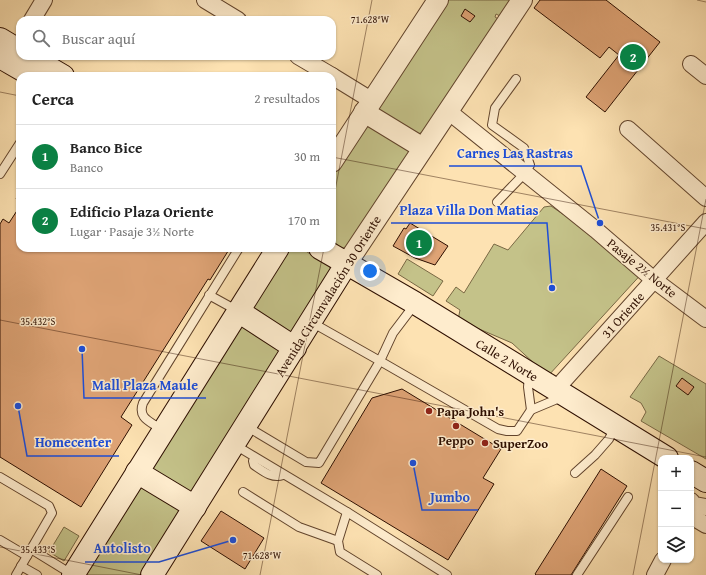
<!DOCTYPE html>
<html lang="es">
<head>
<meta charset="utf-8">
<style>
  body { margin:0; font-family:"Gentium Book Plus",serif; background:#f6f6f6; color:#222 }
  .controls { position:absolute; right:12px; bottom:12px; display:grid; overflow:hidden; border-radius:8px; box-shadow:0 1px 3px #0004 }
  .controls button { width:36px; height:36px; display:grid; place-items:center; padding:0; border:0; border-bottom:1px solid #e0e0e0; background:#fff; color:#222; font:20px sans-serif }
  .you { position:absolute; left:370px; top:271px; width:14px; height:14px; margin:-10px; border:3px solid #fff; border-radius:50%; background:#1a73e8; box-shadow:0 0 0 6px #1a73e833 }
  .badge { display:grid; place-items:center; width:26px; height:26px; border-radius:50%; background:#0b8043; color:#fff; font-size:13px; font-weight:700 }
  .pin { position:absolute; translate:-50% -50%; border:2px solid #fff; box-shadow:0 1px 4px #0006 }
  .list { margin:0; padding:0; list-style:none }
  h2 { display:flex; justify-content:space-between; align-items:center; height:52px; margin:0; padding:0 16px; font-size:17px }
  h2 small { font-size:13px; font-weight:400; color:#767676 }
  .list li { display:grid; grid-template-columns:26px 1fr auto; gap:12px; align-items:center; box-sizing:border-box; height:64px; padding:0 16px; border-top:1px solid #e0e0e0 }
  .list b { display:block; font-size:15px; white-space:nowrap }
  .list p { margin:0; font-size:13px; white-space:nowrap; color:#767676 }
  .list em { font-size:13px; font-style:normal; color:#767676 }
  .icon { flex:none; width:22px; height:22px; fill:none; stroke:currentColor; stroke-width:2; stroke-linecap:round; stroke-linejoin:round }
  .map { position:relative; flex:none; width:706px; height:575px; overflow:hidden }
  .search { position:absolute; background:#fff; box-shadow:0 1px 3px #0004; left:16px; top:16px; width:320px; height:44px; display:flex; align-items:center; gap:10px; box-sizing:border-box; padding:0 14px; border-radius:12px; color:#767676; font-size:15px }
  .panel { position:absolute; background:#fff; box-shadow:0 1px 3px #0004; left:16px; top:72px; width:320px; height:180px; border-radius:12px }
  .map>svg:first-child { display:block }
</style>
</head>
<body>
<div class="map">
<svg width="706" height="575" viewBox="0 0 706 575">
  <rect width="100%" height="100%" fill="#fde2b2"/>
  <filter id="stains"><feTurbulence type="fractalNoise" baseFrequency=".005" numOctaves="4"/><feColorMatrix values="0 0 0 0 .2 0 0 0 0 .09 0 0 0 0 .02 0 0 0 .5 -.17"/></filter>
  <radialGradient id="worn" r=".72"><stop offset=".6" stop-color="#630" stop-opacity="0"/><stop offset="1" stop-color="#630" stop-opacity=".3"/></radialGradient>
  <g fill="#c4c289" stroke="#796844">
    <polygon points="446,0 517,0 500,16 496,14 495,17 500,20 423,132 418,134 374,109"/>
    <polygon points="370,125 404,144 410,152 351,243 342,249 332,240 332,174 359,128"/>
    <polygon points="551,206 645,270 548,376 512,343 458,320 460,310 446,301 456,287 464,293 494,244 508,250 544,207"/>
    <polygon points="288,248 301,248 329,266 332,271 292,332 286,332 252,309"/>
    <polygon points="407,259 443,281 433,296 398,274"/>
    <polygon points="243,326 279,346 281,355 145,575 88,575 84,570 235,330"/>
    <polygon points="659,356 706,384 706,459 641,421 646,412 641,403 630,397"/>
    <polygon points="64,527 79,536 64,561 49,552"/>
  </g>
  <g fill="#dea375" stroke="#2e0f00">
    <polygon points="540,0 606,0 660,42 605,112 586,97 619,55 609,47 600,58 534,8"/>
    <polygon points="465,9 475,16 470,22 461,16"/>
    <polygon points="20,192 20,201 16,199"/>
    <polygon points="20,206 20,248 230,248 210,280 208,279 121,417 132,425 81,507 0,457 0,224 3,219 9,223"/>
    <polygon points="410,223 448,246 435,265 415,258 393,246 404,228 406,229"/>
    <polygon points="682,378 694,387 688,395 676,386"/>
    <polygon points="402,389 501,449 483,478 494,484 448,560 321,483 372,398"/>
    <polygon points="601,469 627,486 571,575 536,575 535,574"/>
    <polygon points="221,511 264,538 245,569 201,541"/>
  </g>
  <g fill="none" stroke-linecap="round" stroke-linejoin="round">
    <g stroke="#62442c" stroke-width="10">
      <g id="service">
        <polyline points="0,174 20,143"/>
        <polyline points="497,202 525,173 530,165 524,148 492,125 495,108 516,79"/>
        <polyline points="209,295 238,311"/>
        <polyline points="311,322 380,361 393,333 415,304"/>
        <polyline points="529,375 528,387 531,410"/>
        <polyline points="246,426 306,462 319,463 380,361 498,429 507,431 517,431 531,410 562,397"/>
        <path d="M162,430c-10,-8 -25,-11 -19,-27l96,-155"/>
        <polyline points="235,445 347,512 447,575"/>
        <path d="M255,458l-2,3 1,4c9,6 18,14 29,10"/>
        <polyline points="575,473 595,455 609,439 615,427"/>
        <polyline points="0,477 49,506 52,513 16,575"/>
        <polyline points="243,492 299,527 338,541"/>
        <polyline points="347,512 338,541 340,552 377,575"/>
        <polyline points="0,540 27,556"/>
        <polyline points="31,549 73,575"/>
        <polyline points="21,566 37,575"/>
        <polyline points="577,575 628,497"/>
      </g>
    </g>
    <g stroke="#62442c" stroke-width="18">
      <g id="minor">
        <polyline points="205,0 238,20"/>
        <polyline points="32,20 44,0"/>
        <polyline points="298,56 332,76"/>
        <polyline points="691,64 706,76"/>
        <polyline points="332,76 371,100"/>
        <polyline points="448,111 596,230 654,280 706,319"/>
        <polyline points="628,129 706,198"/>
        <polyline points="556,389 706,222"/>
        <polyline points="691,501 694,505 706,507"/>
        <polyline points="691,516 706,525"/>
        <polyline points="655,575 663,560"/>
      </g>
    </g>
    <g stroke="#62442c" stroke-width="22">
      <g id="tertiary">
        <polyline points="364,112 423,148"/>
        <polyline points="332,162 438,0"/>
        <polyline points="347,263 522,0"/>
      </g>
    </g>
    <g stroke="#2e0f00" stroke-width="24">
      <g id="secondary">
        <polyline points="0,39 20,51"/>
        <polyline points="29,56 63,76"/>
        <polyline points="0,57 33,76"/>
        <polyline points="320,248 415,303 667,458"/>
        <polyline points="238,311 295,348"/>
        <polyline points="137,472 195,507"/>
        <polyline points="691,472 706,481"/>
        <polyline points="73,575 278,248"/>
        <polyline points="152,575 347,263"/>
      </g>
    </g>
    <use href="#service" stroke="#feeccd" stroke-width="8"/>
    <use href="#minor" stroke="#feeccd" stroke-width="16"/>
    <use href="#tertiary" stroke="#feeccd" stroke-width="20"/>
    <use href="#secondary" stroke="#feeccd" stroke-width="22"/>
  </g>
  <path fill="none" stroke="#2e0f00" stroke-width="1" stroke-opacity="0.45" d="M697,0l9,2M0,92l20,4M332,157l374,72M332,206l40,-206M0,320l706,137M0,547l142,28M260,575l64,-327M633,575l73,-376"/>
  <g fill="#8f2418" stroke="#feeccd" stroke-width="1.5">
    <circle cx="429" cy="411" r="4"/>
    <circle cx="456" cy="426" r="4"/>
    <circle cx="485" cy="443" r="4"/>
  </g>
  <g text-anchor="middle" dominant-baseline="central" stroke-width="3" stroke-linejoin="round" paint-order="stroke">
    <g font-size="13" fill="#2e0f00" stroke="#feeccd">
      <text transform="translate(642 268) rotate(39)">Pasaje 2½ Norte</text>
      <text transform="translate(328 296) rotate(-58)">Avenida Circunvalación 30 Oriente</text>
      <text transform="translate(623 315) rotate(-48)">31 Oriente</text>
      <text transform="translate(507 360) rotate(31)">Calle 2 Norte</text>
    </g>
    <g font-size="13" font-weight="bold" fill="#2e0f00" stroke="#feeccd" text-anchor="start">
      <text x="437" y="411">Papa John's</text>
      <text x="456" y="440" text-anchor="middle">Peppo</text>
      <text x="493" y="443">SuperZoo</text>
    </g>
  </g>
  <g font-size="10" text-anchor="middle" fill="#2e0f00" stroke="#feeccd" stroke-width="3" stroke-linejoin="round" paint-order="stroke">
    <text x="370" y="23">71.628°W</text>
    <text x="668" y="231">35.431°S</text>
    <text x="38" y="325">35.432°S</text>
    <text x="38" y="553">35.433°S</text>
    <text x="262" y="559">71.628°W</text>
  </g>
  <path fill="none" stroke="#1d4ed8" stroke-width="1.5" d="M600 223L581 166H449M552 288L547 223H391M82 349L84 398H206M18 406L27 456H119M413 463L422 510H478M233 540L159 562H85"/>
  <g fill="#1d4ed8" stroke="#feeccd" stroke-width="1.5">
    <circle cx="600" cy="223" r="4"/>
    <circle cx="552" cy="288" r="4"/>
    <circle cx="82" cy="349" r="4"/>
    <circle cx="18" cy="406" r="4"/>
    <circle cx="413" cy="463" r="4"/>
    <circle cx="233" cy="540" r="4"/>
  </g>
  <g font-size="14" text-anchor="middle" font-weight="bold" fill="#1d4ed8" stroke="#feeccd" stroke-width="3" stroke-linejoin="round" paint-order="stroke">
    <text x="515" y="158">Carnes Las Rastras</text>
    <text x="469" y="215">Plaza Villa Don Matias</text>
    <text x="145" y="390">Mall Plaza Maule</text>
    <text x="73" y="447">Homecenter</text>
    <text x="450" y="502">Jumbo</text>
    <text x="122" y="553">Autolisto</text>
  </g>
  <rect width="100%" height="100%" filter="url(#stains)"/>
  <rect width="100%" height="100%" fill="url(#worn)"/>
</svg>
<div class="controls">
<button>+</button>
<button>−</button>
<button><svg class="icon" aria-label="layers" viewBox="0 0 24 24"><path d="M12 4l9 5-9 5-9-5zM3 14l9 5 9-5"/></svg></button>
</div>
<div class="you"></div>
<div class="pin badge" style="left:419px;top:243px">1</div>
<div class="pin badge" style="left:633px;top:57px">2</div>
<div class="search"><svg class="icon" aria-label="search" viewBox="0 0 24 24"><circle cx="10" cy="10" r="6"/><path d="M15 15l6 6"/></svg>Buscar aquí</div>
<section class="panel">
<h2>Cerca<small>2 resultados</small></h2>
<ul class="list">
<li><span class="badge">1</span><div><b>Banco Bice</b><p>Banco</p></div><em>30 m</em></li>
<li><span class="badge">2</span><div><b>Edificio Plaza Oriente</b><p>Lugar · Pasaje 3½ Norte</p></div><em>170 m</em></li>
</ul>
</section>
</div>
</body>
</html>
